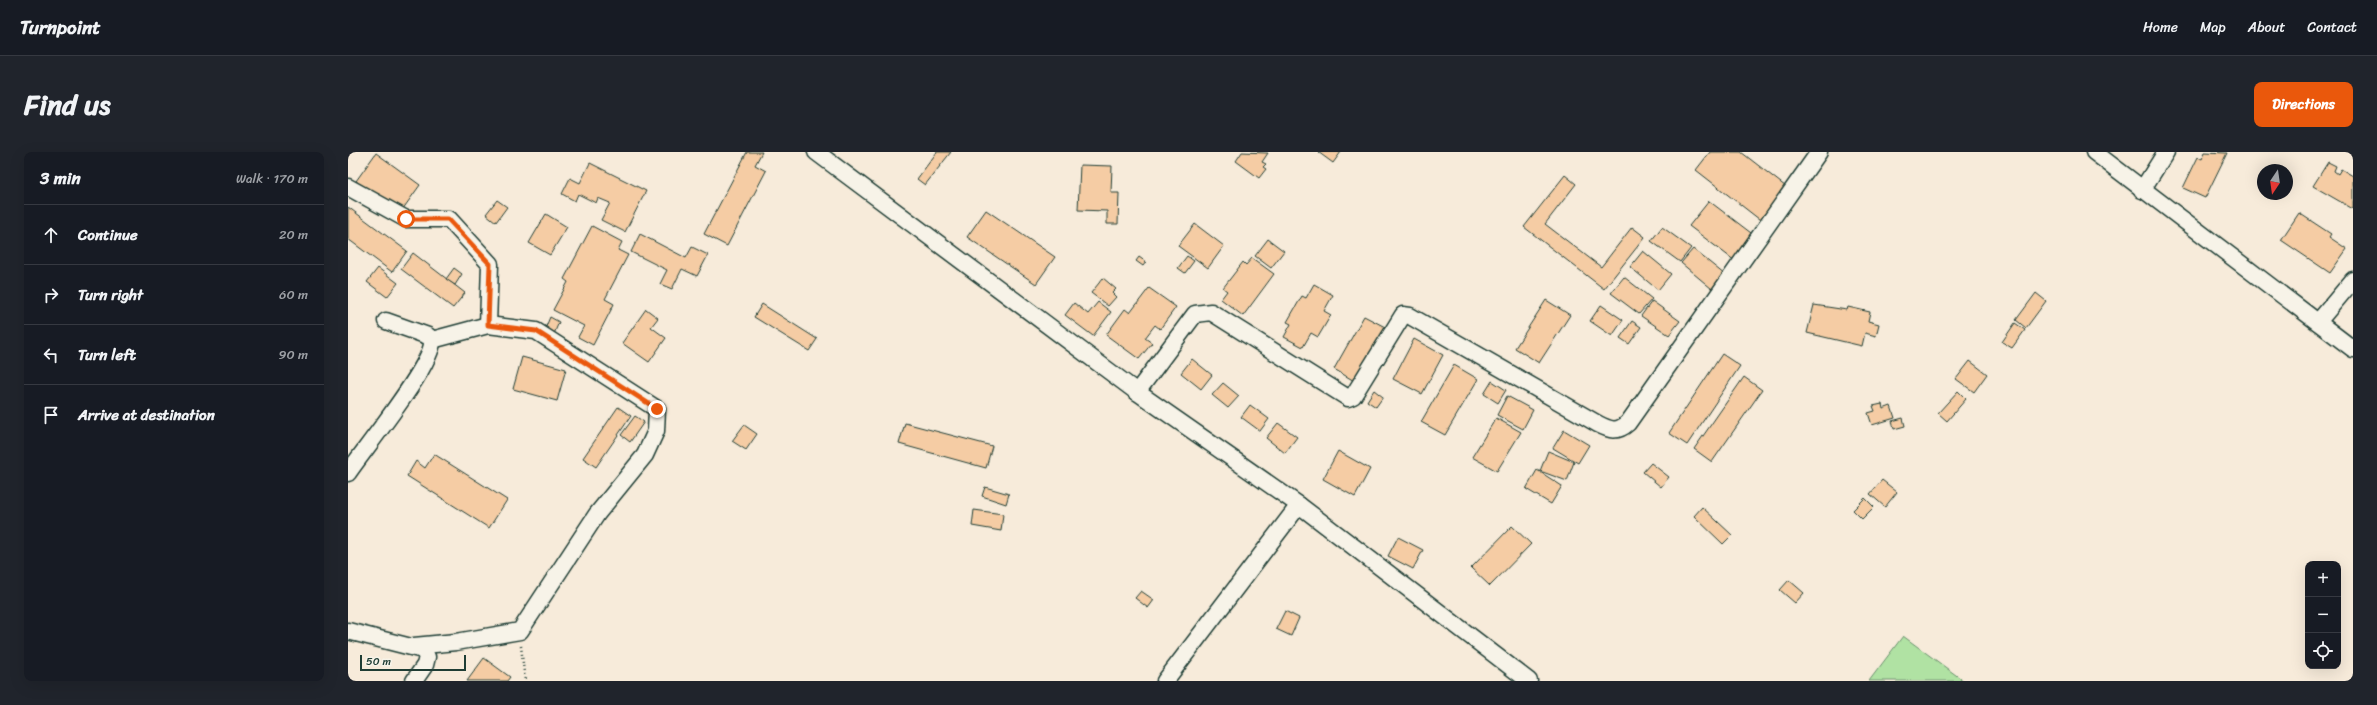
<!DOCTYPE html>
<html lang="en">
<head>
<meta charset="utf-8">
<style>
  body { margin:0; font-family:Sriracha,sans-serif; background:#20242c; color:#f1f3f6 }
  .controls { position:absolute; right:12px; bottom:12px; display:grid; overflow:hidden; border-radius:8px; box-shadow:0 4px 16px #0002 }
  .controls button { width:36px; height:36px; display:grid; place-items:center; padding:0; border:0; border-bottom:1px solid #363941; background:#171b24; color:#f1f3f6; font:20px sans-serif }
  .compass { position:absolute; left:1909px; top:12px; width:36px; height:36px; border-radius:50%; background:#171b24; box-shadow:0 4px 16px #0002; rotate:193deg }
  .scale { position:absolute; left:12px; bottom:10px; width:106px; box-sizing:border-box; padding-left:4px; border:2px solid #1f3d34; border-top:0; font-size:11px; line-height:14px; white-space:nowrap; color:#1f3d34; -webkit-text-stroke:3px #f7f3e8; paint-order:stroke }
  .stop { position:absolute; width:12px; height:12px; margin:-9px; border:3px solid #ea580c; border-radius:50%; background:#fff }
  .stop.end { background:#ea580c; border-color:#fff; box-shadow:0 1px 4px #0008 }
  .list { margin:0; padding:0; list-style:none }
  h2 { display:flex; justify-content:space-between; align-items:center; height:52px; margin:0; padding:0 16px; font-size:17px }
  h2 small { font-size:13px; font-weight:400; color:#9ea1a6 }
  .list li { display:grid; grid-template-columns:26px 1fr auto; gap:12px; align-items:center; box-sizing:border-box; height:60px; padding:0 16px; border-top:1px solid #363941 }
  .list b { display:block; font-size:15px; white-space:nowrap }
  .list em { font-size:13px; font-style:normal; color:#9ea1a6 }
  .icon { flex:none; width:22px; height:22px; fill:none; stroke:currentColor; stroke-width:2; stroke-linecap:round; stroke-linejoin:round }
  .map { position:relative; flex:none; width:2005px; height:529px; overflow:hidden; border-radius:8px }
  header { display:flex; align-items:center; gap:24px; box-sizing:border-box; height:56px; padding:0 20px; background:#171b24; border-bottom:1px solid #363941 }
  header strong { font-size:19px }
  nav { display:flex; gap:22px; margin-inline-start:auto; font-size:14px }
  .intro { display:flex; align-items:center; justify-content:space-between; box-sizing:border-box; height:96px; padding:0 24px }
  h1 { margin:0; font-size:28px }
  .button { padding:10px 18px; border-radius:8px; background:#ea580c; color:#fff; font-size:14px; font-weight:700 }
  main { display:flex; gap:24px; padding:0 24px }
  aside { flex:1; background:#171b24; border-radius:8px; box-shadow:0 4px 16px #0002 }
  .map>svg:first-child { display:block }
</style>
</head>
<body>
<header>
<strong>Turnpoint</strong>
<nav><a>Home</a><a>Map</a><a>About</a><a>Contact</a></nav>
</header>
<div class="intro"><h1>Find us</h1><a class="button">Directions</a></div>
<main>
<aside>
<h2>3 min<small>Walk · 170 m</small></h2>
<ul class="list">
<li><svg class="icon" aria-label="ahead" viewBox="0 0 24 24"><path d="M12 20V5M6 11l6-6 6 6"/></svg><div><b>Continue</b></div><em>20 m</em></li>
<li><svg class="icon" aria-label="right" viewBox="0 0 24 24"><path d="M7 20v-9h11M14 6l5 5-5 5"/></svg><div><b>Turn right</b></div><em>60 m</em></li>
<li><svg class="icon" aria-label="left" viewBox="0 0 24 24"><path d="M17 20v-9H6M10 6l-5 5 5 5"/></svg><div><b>Turn left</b></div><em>90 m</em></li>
<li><svg class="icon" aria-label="arrive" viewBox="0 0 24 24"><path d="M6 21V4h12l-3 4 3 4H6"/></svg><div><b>Arrive at destination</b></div></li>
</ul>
</aside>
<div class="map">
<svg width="2005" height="529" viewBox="0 0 2005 529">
  <rect width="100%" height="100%" fill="#f7ebda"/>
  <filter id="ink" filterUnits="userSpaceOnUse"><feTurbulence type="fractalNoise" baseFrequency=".025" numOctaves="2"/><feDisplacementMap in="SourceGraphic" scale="8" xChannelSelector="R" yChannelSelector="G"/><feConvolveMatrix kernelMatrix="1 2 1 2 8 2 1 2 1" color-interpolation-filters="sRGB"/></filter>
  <g filter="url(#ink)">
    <polygon fill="#b0e2a3" stroke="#68906c" points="1555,484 1616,529 1521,529"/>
    <g fill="#f5cca4" stroke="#1f3d34">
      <polygon points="399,0 414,0 407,13 418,19 379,94 356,82"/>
      <polygon points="589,0 603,0 577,33 569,27"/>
      <polygon points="894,0 920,1 914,10 918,12 915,15 918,17 911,26 888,9"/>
      <polygon points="970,0 993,0 985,11"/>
      <polygon points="1362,0 1393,0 1442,38 1416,71 1348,18"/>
      <polygon points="1857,0 1879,1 1857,46 1835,36 1850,5 1854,7"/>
      <polygon points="28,1 72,33 52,61 8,29"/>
      <polygon points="1980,10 1988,14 1986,19 1990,22 1993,17 2005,24 2005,57 1965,34"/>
      <polygon points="242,11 298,39 277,80 253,68 262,51 250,46 248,51 230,42 227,49 214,42 222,26 232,31"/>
      <polygon points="732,13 764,14 763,41 771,41 770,72 759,72 759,59 730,58"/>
      <polygon points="1217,23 1228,32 1197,72 1253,115 1284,75 1297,85 1256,137 1176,75"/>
      <polygon points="149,48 159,55 148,70 138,62"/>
      <polygon points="1361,49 1407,84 1387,109 1341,74"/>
      <polygon points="0,55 59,99 44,120 0,87"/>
      <polygon points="638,58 707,105 688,132 619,85"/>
      <polygon points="1951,61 1983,82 1981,85 1999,97 1982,121 1933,88"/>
      <polygon points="198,62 219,75 202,103 181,91"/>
      <polygon points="847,72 876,94 860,116 830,94"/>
      <polygon points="244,74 274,90 270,98 280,103 257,147 266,152 245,193 230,185 236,174 205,158 220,130 216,127"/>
      <polygon points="1314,75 1343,96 1332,110 1303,89"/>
      <polygon points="292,82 338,106 344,95 360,103 349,124 334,117 324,137 312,132 319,118 283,100"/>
      <polygon points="920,87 936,99 923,116 907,104"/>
      <polygon points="1345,97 1382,127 1370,142 1333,111"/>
      <polygon points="1295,99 1323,122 1310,138 1282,115"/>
      <polygon points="65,101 117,141 105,156 53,117"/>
      <polygon points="839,104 846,109 837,121 830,116"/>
      <polygon points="791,105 798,110 795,114 788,109"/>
      <polygon points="904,106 926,122 895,164 873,147 879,139 875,136 895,110 898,113"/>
      <polygon points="30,116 50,131 39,145 19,130"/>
      <polygon points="106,116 114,122 107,133 98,127"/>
      <polygon points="1276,125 1304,147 1291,162 1263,141"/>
      <polygon points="755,126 768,137 764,141 768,145 760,154 743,141"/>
      <polygon points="966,132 985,143 976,159 983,163 970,185 963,181 955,195 936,185 943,172 939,170 954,144 958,146"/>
      <polygon points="801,136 828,155 812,177 807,173 797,186 804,191 791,207 758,183 777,157 782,161"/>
      <polygon points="1688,141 1698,149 1678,176 1668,168"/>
      <polygon points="1198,148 1222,163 1191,211 1167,196"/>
      <polygon points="1304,149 1332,169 1321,183 1293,164"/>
      <polygon points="750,150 763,160 745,184 717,163 726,151 740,162"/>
      <polygon points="414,152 469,187 461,199 406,165"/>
      <polygon points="1253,153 1275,168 1264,184 1242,169"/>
      <polygon points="1466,153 1499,158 1500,155 1522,160 1520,169 1531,172 1528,184 1517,181 1514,194 1459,181"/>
      <polygon points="298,157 310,166 303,175 318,186 301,210 274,191"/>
      <polygon points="1016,164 1039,176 1008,230 986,217"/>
      <polygon points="202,165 211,170 206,182 197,177"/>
      <polygon points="1284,169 1293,175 1281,192 1272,186"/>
      <polygon points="1667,171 1677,178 1664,196 1654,190"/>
      <polygon points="1066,187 1095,203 1074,242 1045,227"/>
      <polygon points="1374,202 1392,214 1339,293 1321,281"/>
      <polygon points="174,205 218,217 209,249 165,237"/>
      <polygon points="844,207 864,223 853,237 833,221"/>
      <polygon points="1622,209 1639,222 1626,240 1608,227"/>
      <polygon points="1106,213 1130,227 1097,283 1073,270"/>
      <polygon points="1396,225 1414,238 1364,310 1346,297"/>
      <polygon points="1144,229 1158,238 1150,251 1136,242"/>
      <polygon points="875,231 891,244 880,256 864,243"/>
      <polygon points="1026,238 1035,245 1028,255 1019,249"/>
      <polygon points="1610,239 1618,247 1599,269 1590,261"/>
      <polygon points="1159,244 1185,258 1175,277 1149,263"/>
      <polygon points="1534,252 1535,257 1543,254 1547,266 1524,273 1520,261 1527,259 1525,254"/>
      <polygon points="902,253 921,267 912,279 893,265"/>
      <polygon points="270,255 283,264 248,315 235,306"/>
      <polygon points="287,264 296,270 282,290 273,283"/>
      <polygon points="1148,266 1173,280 1149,319 1124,305"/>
      <polygon points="1555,266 1557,274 1546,277 1544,269"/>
      <polygon points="557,271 644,294 638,316 551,292"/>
      <polygon points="930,271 949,285 937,301 918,286"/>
      <polygon points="396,273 409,282 398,298 384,289"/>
      <polygon points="1216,278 1241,293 1230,311 1205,296"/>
      <polygon points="990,299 1022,317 1007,345 975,327"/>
      <polygon points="1200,299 1226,310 1219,329 1192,319"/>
      <polygon points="86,302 159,348 141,376 59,324 68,309 77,316"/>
      <polygon points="1303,311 1321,325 1313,335 1295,320"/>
      <polygon points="1189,318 1214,334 1203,352 1178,337"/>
      <polygon points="1534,328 1549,340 1537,355 1522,342"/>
      <polygon points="637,335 661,342 658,352 634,344"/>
      <polygon points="1517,346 1526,355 1514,367 1505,358"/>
      <polygon points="1354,355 1384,383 1375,392 1346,364"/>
      <polygon points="626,358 655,362 653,379 624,374"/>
      <polygon points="1164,374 1183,392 1142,434 1123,416"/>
      <polygon points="1050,385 1075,398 1065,417 1040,404"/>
      <polygon points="1441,428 1456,441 1447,451 1432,438"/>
      <polygon points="793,439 806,448 800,456 787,446"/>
      <polygon points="937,459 951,466 943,484 928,477"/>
      <polygon points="136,506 162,525 159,529 119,529"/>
    </g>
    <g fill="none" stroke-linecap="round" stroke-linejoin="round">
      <g stroke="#1f3d34" stroke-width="19">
        <g id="minor">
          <polyline points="468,0 789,240 951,353 1181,529"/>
          <polyline points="1746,0 2005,197"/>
          <polyline points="0,35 58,67 101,67 142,112 140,173"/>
          <polyline points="1794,38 1818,0"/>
          <polyline points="1970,170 2005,128"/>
          <path d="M789,240l58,-78 16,-2 137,86 5,-2 50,-81 7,1 188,108c12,6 19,9 30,-1l191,-271"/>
          <path d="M0,321c16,-24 87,-110 84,-133l-4,-4 -42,-15"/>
          <polyline points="0,479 75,498 79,505 77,513 66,529"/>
          <polyline points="66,494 108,490 172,479 249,362 297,303 308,279 309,257 188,179 140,173 84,188"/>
          <polyline points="817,529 951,353"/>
        </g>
      </g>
      <polyline stroke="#1f3d34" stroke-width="2.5" stroke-dasharray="1 3" stroke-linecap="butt" points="173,494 177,529"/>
      <use href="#minor" stroke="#f7f3e8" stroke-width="16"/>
    </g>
  </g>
  <g fill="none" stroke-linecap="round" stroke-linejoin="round" filter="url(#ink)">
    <polyline stroke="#ea580c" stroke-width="5" points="58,67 100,67 142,112 140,173 188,179 309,257"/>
  </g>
</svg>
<div class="controls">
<button>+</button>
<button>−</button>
<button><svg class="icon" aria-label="locate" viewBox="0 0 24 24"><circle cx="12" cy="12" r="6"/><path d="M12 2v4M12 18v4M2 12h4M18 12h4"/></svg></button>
</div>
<svg class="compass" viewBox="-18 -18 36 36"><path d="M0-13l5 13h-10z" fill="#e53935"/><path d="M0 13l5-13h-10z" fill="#9ea1a6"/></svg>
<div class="scale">50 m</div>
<div class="stop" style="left:58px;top:67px"></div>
<div class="stop end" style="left:309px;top:257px"></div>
</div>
</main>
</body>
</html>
